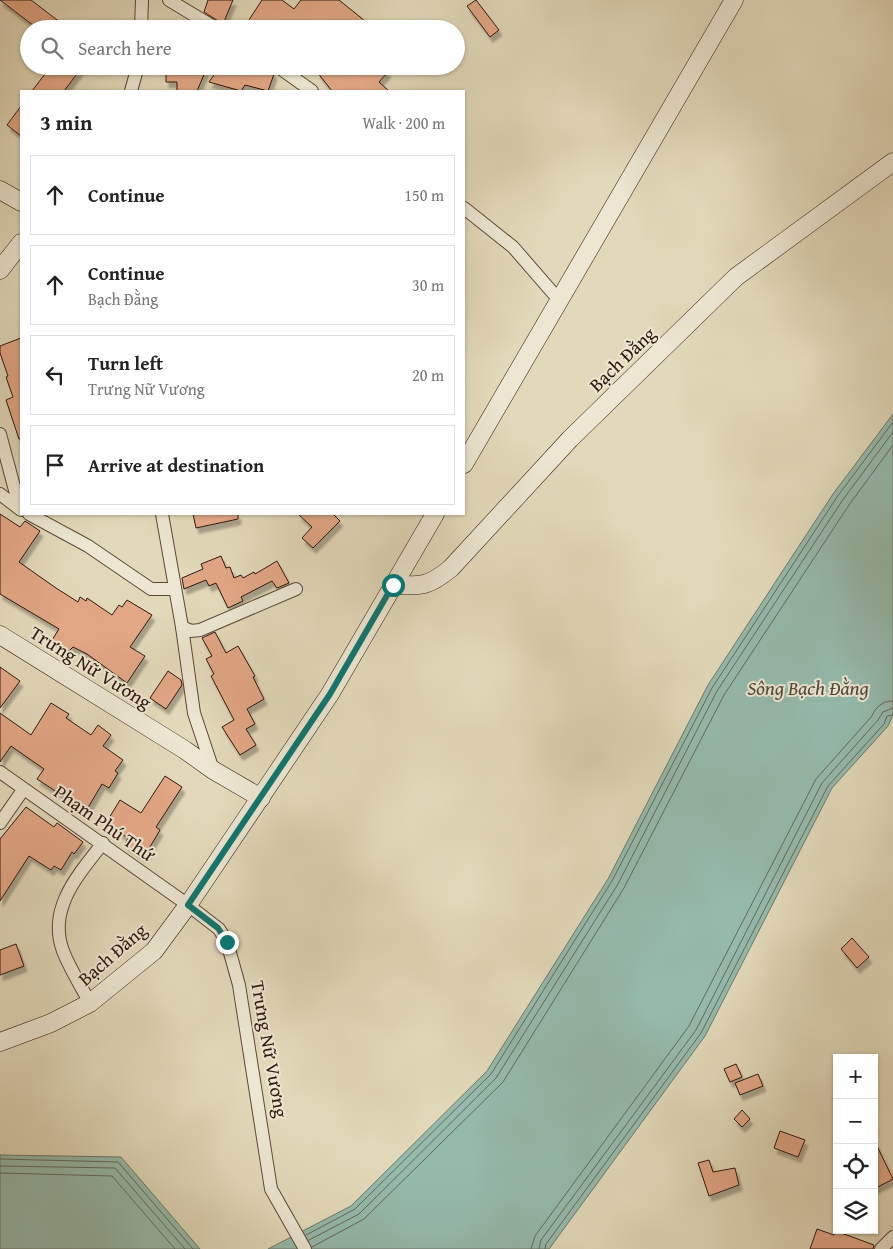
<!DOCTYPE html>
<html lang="en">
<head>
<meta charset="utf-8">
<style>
  body { margin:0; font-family:"Gentium Book Plus",serif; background:#f2f2f2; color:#222 }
  .controls { position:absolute; right:15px; bottom:15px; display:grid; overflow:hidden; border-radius:0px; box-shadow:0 1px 4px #0004 }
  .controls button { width:45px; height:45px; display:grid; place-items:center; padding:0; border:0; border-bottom:1px solid #e0e0e0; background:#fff; color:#222; font:25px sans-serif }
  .stop { position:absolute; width:15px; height:15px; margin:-11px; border:4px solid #0f766e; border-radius:50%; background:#fff }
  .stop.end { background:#0f766e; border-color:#fff; box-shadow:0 1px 5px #0008 }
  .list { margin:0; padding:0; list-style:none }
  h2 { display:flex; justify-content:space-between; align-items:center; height:65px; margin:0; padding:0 20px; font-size:21px }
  h2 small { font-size:16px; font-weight:400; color:#767676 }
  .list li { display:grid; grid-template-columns:32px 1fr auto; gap:15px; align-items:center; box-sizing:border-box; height:80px; margin:0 10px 10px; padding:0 10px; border:1px solid #e0e0e0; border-radius:0px }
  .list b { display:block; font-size:19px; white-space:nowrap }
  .list p { margin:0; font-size:16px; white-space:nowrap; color:#767676 }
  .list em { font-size:16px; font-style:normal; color:#767676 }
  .icon { flex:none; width:28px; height:28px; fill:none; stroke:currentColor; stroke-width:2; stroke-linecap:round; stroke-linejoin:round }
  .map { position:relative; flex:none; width:893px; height:1249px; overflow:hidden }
  .search { position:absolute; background:#fff; box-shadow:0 1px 4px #0004; left:20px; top:20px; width:445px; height:55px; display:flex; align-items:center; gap:12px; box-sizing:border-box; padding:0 18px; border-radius:28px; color:#767676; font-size:19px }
  .panel { position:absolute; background:#fff; box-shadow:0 1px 4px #0004; left:20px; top:90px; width:445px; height:425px; border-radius:0px }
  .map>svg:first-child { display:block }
</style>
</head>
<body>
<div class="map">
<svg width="893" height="1249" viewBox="0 0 893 1249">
  <defs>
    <filter id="shadow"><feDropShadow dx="3" dy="5.5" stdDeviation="1" flood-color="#0004"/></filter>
  </defs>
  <rect width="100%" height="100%" fill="#e2d9ba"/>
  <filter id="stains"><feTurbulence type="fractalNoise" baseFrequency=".004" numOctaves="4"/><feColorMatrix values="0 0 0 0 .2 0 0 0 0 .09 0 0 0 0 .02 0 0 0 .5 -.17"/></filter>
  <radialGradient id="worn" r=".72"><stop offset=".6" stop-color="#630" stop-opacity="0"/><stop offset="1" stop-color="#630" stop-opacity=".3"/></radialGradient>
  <g fill="#95baac" stroke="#6d796c">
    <polygon points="893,414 893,715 888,726 832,788 705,1036 549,1249 268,1249 351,1206 487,1071 608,879 708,685 833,494"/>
    <polygon points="0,1155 121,1157 200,1249 0,1249"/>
  </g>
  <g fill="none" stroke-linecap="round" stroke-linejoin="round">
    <g stroke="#62695c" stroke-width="1">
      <polyline points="0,1159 118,1162 193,1249"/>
      <polyline points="0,1166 115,1168 185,1249"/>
      <polyline points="0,1173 112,1176 175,1249"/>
      <polyline points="306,1235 355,1209 491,1074 612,881 712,688 837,497 893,422"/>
      <polyline points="309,1240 359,1214 496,1078 618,884 717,691 842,501 893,432"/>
      <polyline points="312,1247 364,1219 503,1082 624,888 724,695 849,505 893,445"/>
      <path d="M531,1249l4,-13 154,-210 127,-247 56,-63c4,-9 10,-15 21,-15"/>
      <polyline points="539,1249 541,1240 696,1030 822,783 878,720 883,712 893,708"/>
      <polyline points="545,1249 546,1244 701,1033 828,786 884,724 887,716 893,715"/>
    </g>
  </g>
  <g fill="#e2a785" stroke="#30180d" filter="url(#shadow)">
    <polygon points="0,0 31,0 69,29 38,29"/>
    <polygon points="208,0 233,0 223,24 204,12"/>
    <polygon points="262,0 282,0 294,9 301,0 339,0 375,29 243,29"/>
    <polygon points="476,0 499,30 490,37 467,6"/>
    <polygon points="51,66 83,66 64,91 32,91"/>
    <polygon points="226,66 269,67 274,74 268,91 245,85 241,91 209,82 218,69 225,69"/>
    <polygon points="326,66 382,66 388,72 379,82 389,91 332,91 317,72"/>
    <polygon points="166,70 206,70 197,91 177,91 177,82 166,82"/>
    <polygon points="21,106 21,136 7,125"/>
    <polygon points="21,338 21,439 19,439 6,400 13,397 6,377 8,376 0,353 0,346"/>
    <polygon points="0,514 20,527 25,521 40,531 19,562 56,588 78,602 80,597 86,601 87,598 112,615 119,605 122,607 127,600 152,615 130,647 145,656 127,683 87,654 73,647 69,651 52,640 59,629 0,594"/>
    <polygon points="193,514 238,514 238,519 196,528"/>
    <polygon points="298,514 333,514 340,521 313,548 302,538 312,527"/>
    <polygon points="221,556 226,568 230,567 234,578 241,575 243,578 254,572 255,574 277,561 289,583 277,588 272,581 241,597 243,601 228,608 216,583 209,586 206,580 184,589 182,578 203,569 201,564"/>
    <polygon points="215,632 226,653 238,646 255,676 253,677 264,699 247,709 255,724 246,729 256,745 240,755 222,727 234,720 211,676 214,674 206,659 212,656 202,638"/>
    <polygon points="0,667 20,681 0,708"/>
    <polygon points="168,671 181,680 182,685 166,709 150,698"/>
    <polygon points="51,703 69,714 66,718 91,735 98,725 111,735 103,746 123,760 115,771 118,773 109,788 102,784 86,811 37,779 44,769 11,746 0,762 0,713 31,735"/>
    <polygon points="165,776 182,787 156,827 160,830 144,857 125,845 128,838 106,823 120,800 141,813"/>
    <polygon points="26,807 54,827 57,823 83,842 74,854 72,852 61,870 54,866 51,870 29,856 0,901 0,839"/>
    <polygon points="852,938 869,957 857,968 841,949"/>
    <polygon points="16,944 24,966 0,975 0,950"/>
    <polygon points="736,1064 742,1077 730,1082 724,1069"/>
    <polygon points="758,1074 763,1086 740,1095 735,1083"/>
    <polygon points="742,1110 750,1119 742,1127 734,1119"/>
    <polygon points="780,1131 805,1140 798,1157 774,1148"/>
    <polygon points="874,1140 893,1179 874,1189"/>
    <polygon points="709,1160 713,1172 735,1168 739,1185 709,1196 698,1163"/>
    <polygon points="817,1229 834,1235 836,1231 874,1245 873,1249 810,1249"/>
  </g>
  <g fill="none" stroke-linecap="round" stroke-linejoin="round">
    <g stroke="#5c4838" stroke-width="14">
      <g id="street">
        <polyline points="169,0 217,29"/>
        <polyline points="141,29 142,0"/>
        <polyline points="277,66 312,91"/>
        <polyline points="131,91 138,66"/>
        <polyline points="464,208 513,247 559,300"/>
        <polyline points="0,434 20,509"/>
        <polyline points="0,494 21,510"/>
        <polyline points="29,514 88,546 151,589 175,589"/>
        <polyline points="162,514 182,627 194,713 213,770"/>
        <polyline points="182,627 191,631 200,630 296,589"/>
        <polyline points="0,772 188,905 219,929 227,942 239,985 271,1189 305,1249"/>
        <polyline points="0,823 23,790"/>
        <path d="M90,1003c-9,-17 -20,-34 -27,-52 -16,-43 16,-77 40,-108"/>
        <polyline points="881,1249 893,1237"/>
      </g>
    </g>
    <g stroke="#30180d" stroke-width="19">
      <g id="secondary">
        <polyline points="0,190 21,202"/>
        <polyline points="0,270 21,243"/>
        <polyline points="464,464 734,0"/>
        <path d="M393,585c29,1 35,2 58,-17l119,-129 166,-162 157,-115"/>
        <polyline points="0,635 185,750 213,770 261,798"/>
        <polyline points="0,1042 51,1023 90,1003 154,951 188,905 330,694 435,514"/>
      </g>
    </g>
    <use href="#street" stroke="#ece6d2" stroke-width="12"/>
    <use href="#secondary" stroke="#ece6d2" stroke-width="18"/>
  </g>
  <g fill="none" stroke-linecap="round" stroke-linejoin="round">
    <polyline stroke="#0f766e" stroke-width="6" points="227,942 218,928 188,905 330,694 393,585"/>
  </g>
  <g text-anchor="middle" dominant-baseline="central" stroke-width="4" stroke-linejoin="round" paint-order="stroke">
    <g font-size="19" fill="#30180d" stroke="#ece6d2">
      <text transform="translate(622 359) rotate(-44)">Bạch Đằng</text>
      <text transform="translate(91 667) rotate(32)">Trưng Nữ Vương</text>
      <text transform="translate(105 823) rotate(35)">Phạm Phú Thứ</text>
      <text transform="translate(112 954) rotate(-41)">Bạch Đằng</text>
      <text transform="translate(270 1049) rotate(80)">Trưng Nữ Vương</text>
    </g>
    <g font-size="20" font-style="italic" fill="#4e493d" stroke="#ece6d2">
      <text x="808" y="687">Sông Bạch Đằng</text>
    </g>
  </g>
  <rect width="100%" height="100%" filter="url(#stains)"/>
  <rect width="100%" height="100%" fill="url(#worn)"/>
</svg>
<div class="controls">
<button>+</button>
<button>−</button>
<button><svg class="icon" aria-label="locate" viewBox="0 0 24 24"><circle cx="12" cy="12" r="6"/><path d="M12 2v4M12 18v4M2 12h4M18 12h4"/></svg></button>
<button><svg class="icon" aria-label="layers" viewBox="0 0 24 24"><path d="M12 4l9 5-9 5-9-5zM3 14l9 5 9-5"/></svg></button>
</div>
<div class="stop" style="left:393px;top:585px"></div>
<div class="stop end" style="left:227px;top:942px"></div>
<div class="search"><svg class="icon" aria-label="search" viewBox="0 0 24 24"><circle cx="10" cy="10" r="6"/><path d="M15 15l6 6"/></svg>Search here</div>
<section class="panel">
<h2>3 min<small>Walk · 200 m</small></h2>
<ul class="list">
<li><svg class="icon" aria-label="ahead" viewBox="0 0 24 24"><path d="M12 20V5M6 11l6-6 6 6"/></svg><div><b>Continue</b></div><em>150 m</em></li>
<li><svg class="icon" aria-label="ahead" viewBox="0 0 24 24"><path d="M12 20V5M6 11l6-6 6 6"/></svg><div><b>Continue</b><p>Bạch Đằng</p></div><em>30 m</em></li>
<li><svg class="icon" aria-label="left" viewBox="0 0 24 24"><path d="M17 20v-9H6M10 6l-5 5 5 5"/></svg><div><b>Turn left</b><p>Trưng Nữ Vương</p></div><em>20 m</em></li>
<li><svg class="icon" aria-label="arrive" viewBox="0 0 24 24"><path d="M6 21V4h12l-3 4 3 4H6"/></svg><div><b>Arrive at destination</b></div></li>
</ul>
</section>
</div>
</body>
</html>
